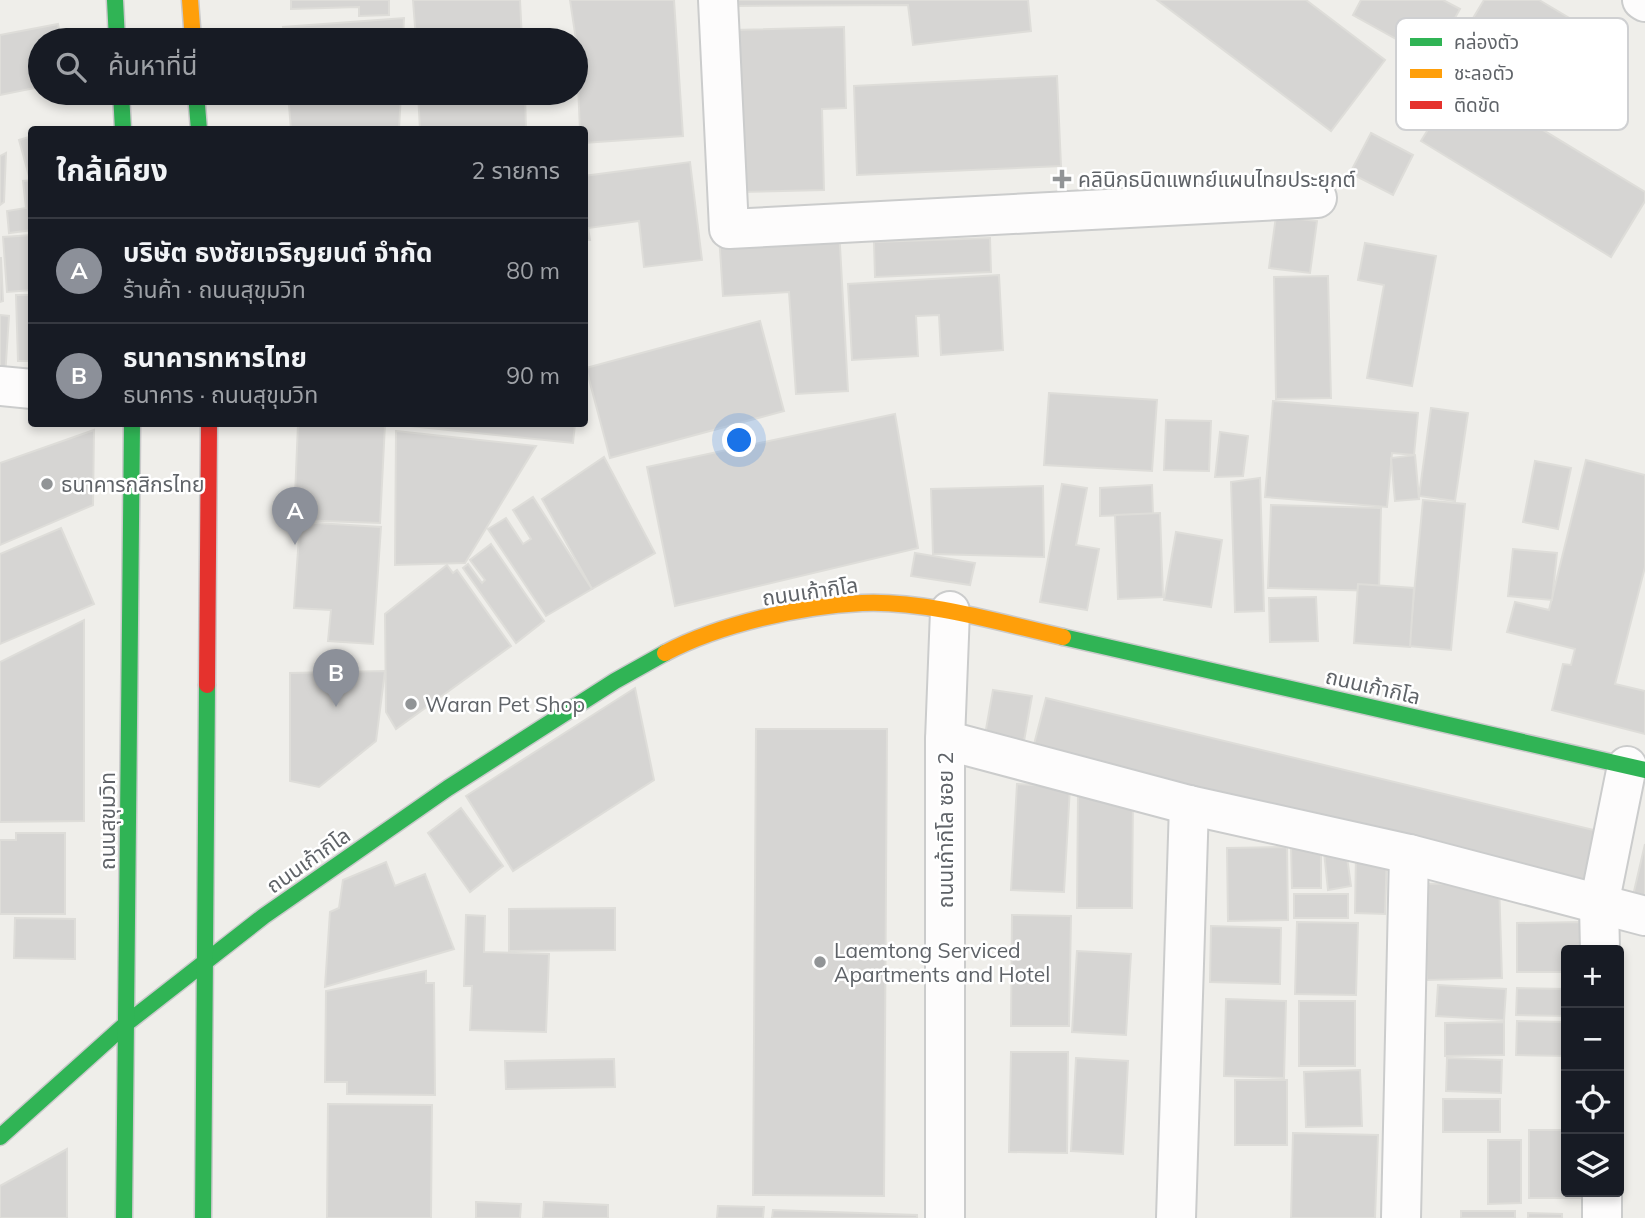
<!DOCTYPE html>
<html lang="th">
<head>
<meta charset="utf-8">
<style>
  body { margin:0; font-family:Mulish,"Noto Sans Thai",sans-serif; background:#242831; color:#f1f3f6 }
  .controls { position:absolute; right:21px; bottom:21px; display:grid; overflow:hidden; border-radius:7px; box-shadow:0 4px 10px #0003 }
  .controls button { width:63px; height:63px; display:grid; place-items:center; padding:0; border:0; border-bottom:2px solid #363941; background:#171b24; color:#f1f3f6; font:35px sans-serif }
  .you { position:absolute; left:740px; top:441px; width:24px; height:24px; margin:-18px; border:5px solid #fff; border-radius:50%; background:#1a73e8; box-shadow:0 0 0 10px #1a73e833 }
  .badge { display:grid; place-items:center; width:46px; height:46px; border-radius:50%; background:#8c9099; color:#fff; font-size:23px; font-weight:700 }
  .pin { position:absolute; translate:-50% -58px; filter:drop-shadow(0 2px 4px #0008) }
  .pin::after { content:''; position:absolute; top:37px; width:24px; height:21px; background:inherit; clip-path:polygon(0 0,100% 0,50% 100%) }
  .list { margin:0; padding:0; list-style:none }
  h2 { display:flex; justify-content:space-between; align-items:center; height:91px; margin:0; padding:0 28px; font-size:30px }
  h2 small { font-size:23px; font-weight:400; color:#9ea1a6 }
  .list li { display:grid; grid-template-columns:46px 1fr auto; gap:21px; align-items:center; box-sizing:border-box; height:105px; padding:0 28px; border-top:2px solid #363941 }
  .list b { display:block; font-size:26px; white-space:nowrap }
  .list p { margin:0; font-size:23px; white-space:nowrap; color:#9ea1a6 }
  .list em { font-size:23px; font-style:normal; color:#9ea1a6 }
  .icon { flex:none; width:38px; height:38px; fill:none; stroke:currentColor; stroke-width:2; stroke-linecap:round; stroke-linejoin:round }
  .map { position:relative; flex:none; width:1645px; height:1218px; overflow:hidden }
  .search { position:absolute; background:#171b24; box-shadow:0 4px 10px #0003; left:28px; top:28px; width:560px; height:77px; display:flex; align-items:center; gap:18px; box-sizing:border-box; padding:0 24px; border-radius:38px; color:#9ea1a6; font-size:26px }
  .panel { position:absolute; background:#171b24; box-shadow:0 4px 10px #0003; left:28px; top:126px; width:560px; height:301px; border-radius:7px }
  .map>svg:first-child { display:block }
</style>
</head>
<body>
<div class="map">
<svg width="1645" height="1218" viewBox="0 0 1645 1218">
  <rect width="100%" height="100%" fill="#efeeea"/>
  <g fill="#d6d5d3" stroke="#deddd9" stroke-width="2">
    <polygon points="291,0 389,0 389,15 359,16 359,7 291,9"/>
    <polygon points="413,0 520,0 522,40 416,40"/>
    <polygon points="570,0 674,0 683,136 584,143 584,130 580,130 576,40"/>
    <polygon points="732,0 1028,0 1031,31 913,45 908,5 733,6"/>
    <polygon points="1157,0 1306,0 1385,60 1331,131"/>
    <polygon points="1361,0 1443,0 1460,9 1432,59 1353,15"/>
    <polygon points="1484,0 1539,0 1593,32 1547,109 1452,53"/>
    <polygon points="404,18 403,40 284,40 283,27"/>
    <polygon points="58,24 61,40 40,40 40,87 0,95 0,35"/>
    <polygon points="844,27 846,108 822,109 824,190 738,192 734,30"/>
    <polygon points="1057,76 1061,166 857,175 854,86"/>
    <polygon points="1459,79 1645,192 1645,201 1611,257 1421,141"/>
    <polygon points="288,93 401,93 399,130 291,130"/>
    <polygon points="418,93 525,93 526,130 420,130"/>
    <polygon points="1371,133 1413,155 1393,195 1350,173"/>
    <polygon points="32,136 32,176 29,176 19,140"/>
    <polygon points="6,153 4,202 0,205 0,156"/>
    <polygon points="690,162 702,260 644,267 639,221 588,228 590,240 584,240 584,176"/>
    <polygon points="32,180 32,230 9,233 7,211 26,208 23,181"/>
    <polygon points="1276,216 1317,221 1310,273 1269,268"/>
    <polygon points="839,228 848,391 796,394 789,292 723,296 719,235"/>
    <polygon points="32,235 32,290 7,292 3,237"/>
    <polygon points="990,238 991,272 875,277 874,242"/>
    <polygon points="1365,243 1436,256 1412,386 1367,378 1384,285 1358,280"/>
    <polygon points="1,258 3,301 0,302 0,258"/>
    <polygon points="999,275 1003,350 941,355 939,315 916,316 918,356 852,360 848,284"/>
    <polygon points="1328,276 1331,398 1276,399 1274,277"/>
    <polygon points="16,295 32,295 32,361 18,361"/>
    <polygon points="0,315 9,316 5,377 0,376"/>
    <polygon points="760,321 784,411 610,458 586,368"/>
    <polygon points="1049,393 1157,400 1152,471 1044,465"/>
    <polygon points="1273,401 1418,413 1414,455 1392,453 1387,507 1265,497"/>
    <polygon points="1431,408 1468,413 1455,501 1419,496"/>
    <polygon points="895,414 918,548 675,606 647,467"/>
    <polygon points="1166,420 1211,421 1209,471 1164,470"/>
    <polygon points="298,424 385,424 380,523 294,520"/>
    <polygon points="411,424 575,424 573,443 411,426"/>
    <polygon points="94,430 93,505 0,545 0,463"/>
    <polygon points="396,431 536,446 465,563 395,565"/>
    <polygon points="1220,432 1248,436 1243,476 1215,477"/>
    <polygon points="1415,455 1419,499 1395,501 1391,458"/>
    <polygon points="604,457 655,553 592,589 542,499"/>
    <polygon points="1586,460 1645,475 1645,567 1615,684 1645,691 1645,734 1552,710 1563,664 1571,665 1575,649 1507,632 1515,602 1549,610"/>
    <polygon points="1535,461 1571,468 1558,529 1523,522"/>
    <polygon points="1260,478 1264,611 1235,612 1231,482"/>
    <polygon points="1062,484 1087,488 1076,545 1099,549 1087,610 1040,602"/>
    <polygon points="1152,485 1153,514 1100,516 1100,488"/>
    <polygon points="1043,486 1044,557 933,554 931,489"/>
    <polygon points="533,497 592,589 546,616 488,529 506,518 523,544 531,539 513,510"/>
    <polygon points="1423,500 1465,504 1451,650 1409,646"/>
    <polygon points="1271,505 1381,508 1379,591 1268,588"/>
    <polygon points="1160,513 1163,597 1118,599 1115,515"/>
    <polygon points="300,522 381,527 373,644 328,641 331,610 294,608"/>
    <polygon points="61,528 94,604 0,644 0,554"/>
    <polygon points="1176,532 1222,540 1211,607 1164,600"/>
    <polygon points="491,544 544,621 516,643 463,568 468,564 482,583 485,580 470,560"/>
    <polygon points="1513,549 1557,553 1552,600 1508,596"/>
    <polygon points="915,553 975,563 970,585 911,576"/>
    <polygon points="447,565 453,573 457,570 511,646 396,729 386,712 385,614"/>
    <polygon points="1358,584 1414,588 1410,647 1354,643"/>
    <polygon points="1316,597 1318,641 1270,642 1269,598"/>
    <polygon points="84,620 84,821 0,822 0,662"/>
    <polygon points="385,671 376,741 319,787 290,781 290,673"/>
    <polygon points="635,688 654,780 513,871 466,796"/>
    <polygon points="993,690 1032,696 1024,741 985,735"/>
    <polygon points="1046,698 1602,832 1589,887 1032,752"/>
    <polygon points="756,729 887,729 884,1196 753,1195"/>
    <polygon points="1017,784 1070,787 1064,892 1011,890"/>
    <polygon points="1078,794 1133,795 1132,908 1077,908"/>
    <polygon points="461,808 503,866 470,892 428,833"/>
    <polygon points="16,833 65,833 65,914 0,914 0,840 16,840"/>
    <polygon points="1645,844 1645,903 1632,900"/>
    <polygon points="1291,846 1321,846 1321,888 1292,888"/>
    <polygon points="1287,847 1288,920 1228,921 1227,848"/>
    <polygon points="1346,850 1351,886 1328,890 1324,852"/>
    <polygon points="1356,852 1387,853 1385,914 1355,913"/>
    <polygon points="386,862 395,886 425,874 454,949 325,987 330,912 339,908 343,880"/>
    <polygon points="1499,882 1502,978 1427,980 1424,884"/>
    <rect x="1294" y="894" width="54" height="24"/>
    <polygon points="615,908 615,950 509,951 509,909"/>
    <polygon points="466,915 485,916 484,952 549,954 546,1032 470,1030 472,986 464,986"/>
    <polygon points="1012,915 1071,916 1069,1026 1011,1026"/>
    <polygon points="15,918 75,919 75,959 14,958"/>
    <polygon points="1297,922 1358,923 1356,995 1295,994"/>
    <polygon points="1581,922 1581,950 1566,950 1566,972 1517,972 1517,923"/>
    <polygon points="1211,926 1281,928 1280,984 1210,982"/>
    <polygon points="1077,951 1131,954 1126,1035 1072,1032"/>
    <polygon points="426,971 426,983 434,983 435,1095 347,1094 347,1082 325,1082 326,991"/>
    <polygon points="1438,985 1506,989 1504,1020 1436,1016"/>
    <polygon points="1517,988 1566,989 1566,1016 1516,1015"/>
    <polygon points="1226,999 1286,1001 1284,1078 1224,1076"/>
    <rect x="1299" y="1001" width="56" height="65"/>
    <polygon points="1517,1021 1566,1022 1566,1056 1516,1055"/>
    <polygon points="1504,1022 1504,1055 1445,1056 1445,1023"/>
    <polygon points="1011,1052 1068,1052 1067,1153 1009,1152"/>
    <polygon points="1076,1058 1128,1061 1123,1154 1071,1151"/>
    <polygon points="1447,1058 1502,1060 1501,1093 1446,1091"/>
    <polygon points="614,1059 615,1087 506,1089 505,1061"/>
    <polygon points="1360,1070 1362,1126 1306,1127 1304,1072"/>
    <rect x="1235" y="1080" width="52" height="65"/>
    <rect x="1443" y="1099" width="57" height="33"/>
    <polygon points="328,1104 432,1105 431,1218 327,1218"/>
    <polygon points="1529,1130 1566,1130 1566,1192 1592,1192 1592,1198 1529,1198"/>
    <polygon points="1293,1133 1378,1135 1375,1218 1291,1218"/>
    <polygon points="1488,1140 1521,1140 1521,1203 1488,1204"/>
    <polygon points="67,1149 67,1218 0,1218 0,1186"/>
    <polygon points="476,1202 521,1204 520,1218 476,1218"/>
    <polygon points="544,1202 608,1205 608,1218 543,1218"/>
    <polygon points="718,1206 764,1207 763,1218 717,1218"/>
    <polygon points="773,1210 917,1215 917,1218 772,1218"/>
    <rect x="1461" y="1211" width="54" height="7"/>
    <polygon points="1528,1213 1562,1214 1562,1218 1528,1218"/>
  </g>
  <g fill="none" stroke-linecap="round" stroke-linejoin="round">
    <g stroke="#cbcccc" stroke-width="42">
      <g id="street">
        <polyline points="718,0 729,229 1317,198"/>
        <polyline points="1642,0 1645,2"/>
        <polyline points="0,386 32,389"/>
        <polyline points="945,740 1189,805 1409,854 1645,916"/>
        <polyline points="1600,950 1599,905 1627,766"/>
        <polyline points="1602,1192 1602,1218"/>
        <polyline points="945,1218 945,740 950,611"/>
        <polyline points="1176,1218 1189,805"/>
        <polyline points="1401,1218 1409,854"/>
      </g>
    </g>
    <g stroke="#cacacb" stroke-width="19">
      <g id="fast">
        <polyline points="115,0 117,40"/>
        <polyline points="121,93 123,130"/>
        <polyline points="196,93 199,130"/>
        <polyline points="1063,637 1645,770"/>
        <polyline points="0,1137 127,1023 264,916 448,788 615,681 665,653"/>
        <polyline points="124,1218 132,424"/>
        <polyline points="203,1218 207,685"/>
      </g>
    </g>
    <g stroke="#cacacb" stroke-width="19">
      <g id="slow">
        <polyline points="190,0 193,40"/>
        <path d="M665,653c55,-29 135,-47 197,-50 64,-3 139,20 201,34"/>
      </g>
    </g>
    <g stroke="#cacacb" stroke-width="19">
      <polyline id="jam" points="207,685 209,424"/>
    </g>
    <use href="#street" stroke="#fdfcfc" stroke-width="38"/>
    <use href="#fast" stroke="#30b455" stroke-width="16"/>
    <use href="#slow" stroke="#ff9f0a" stroke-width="16"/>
    <use href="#jam" stroke="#e5322d" stroke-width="16"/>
  </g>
  <g fill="#919496" stroke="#fff" stroke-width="2.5">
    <path d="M1058.5 168.5h7v7h7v7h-7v7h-7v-7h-7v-7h7z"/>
    <circle cx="47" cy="484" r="7"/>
    <circle cx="411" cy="704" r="7"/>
    <circle cx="820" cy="962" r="7"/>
  </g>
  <g text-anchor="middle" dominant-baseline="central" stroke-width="5" stroke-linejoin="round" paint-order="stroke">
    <g font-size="21" fill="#5f6368" stroke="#fff" text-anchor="start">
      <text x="1078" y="179">คลินิกธนิตแพทย์แผนไทยประยุกต์</text>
      <text x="61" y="484">ธนาคารกสิกรไทย</text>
      <text x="425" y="704">Waran Pet Shop</text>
      <text x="834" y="950">Laemtong Serviced<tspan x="834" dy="24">Apartments and Hotel</tspan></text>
    </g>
    <g font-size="21" fill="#5f6368" stroke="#fff">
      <text transform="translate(810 591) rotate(-8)">ถนนเก้ากิโล</text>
      <text transform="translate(1373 686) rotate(13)">ถนนเก้ากิโล</text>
      <text transform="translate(107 821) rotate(-90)">ถนนสุขุมวิท</text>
      <text transform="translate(945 830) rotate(-90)">ถนนเก้ากิโล ซอย 2</text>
      <text transform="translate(308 860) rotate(-35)">ถนนเก้ากิโล</text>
    </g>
  </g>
  <rect x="1396" y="18" width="232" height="112" rx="10" fill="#fff" stroke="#cfd0d2" stroke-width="2"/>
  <rect x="1410" y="38" width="32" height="8" fill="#30b455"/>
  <rect x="1410" y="69" width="32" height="9" fill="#ff9f0a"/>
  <rect x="1410" y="101" width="32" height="8" fill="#e5322d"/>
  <g font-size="19" fill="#5f6368">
    <text x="1454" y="49">คล่องตัว</text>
    <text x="1454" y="80">ชะลอตัว</text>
    <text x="1454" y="112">ติดขัด</text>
  </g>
</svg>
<div class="controls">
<button>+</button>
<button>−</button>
<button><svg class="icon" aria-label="locate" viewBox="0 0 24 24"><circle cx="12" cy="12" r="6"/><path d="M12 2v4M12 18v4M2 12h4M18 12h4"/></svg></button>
<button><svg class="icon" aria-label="layers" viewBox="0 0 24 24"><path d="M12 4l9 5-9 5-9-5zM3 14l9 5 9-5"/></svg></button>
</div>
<div class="you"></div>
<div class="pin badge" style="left:295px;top:545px">A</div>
<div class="pin badge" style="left:336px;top:707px">B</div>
<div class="search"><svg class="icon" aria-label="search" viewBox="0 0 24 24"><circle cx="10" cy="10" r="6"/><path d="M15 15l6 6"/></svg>ค้นหาที่นี่</div>
<section class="panel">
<h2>ใกล้เคียง<small>2 รายการ</small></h2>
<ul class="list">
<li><span class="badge">A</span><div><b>บริษัต ธงชัยเจริญยนต์ จำกัด</b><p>ร้านค้า · ถนนสุขุมวิท</p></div><em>80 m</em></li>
<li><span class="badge">B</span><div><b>ธนาคารทหารไทย</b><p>ธนาคาร · ถนนสุขุมวิท</p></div><em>90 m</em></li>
</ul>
</section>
</div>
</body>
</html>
